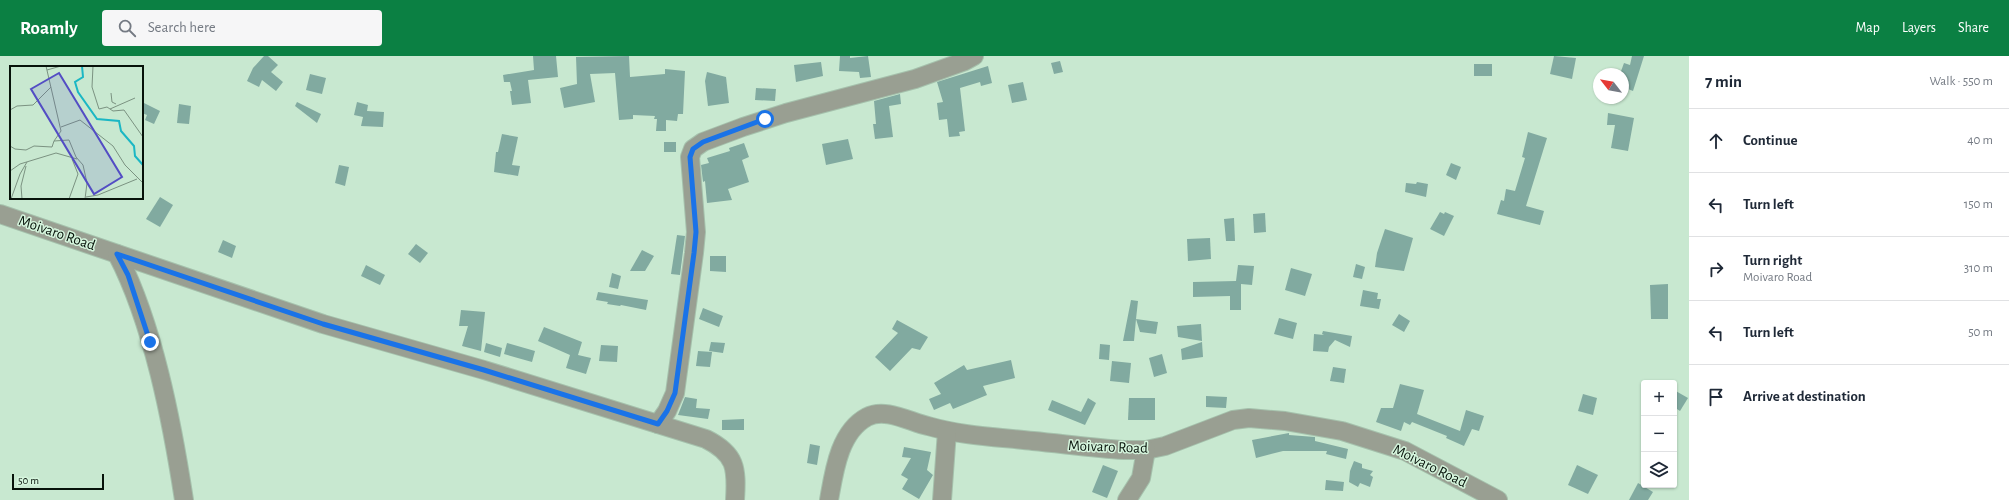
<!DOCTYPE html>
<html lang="en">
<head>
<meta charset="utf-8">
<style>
  body { margin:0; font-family:"Alegreya Sans",sans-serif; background:#f6f6f7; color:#1f2937 }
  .controls { position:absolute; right:12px; bottom:12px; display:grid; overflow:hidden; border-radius:4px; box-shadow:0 1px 3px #0004 }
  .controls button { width:36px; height:36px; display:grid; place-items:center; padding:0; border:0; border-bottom:1px solid #e0e1e3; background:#fff; color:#1f2937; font:20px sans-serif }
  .compass { position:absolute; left:1593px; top:12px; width:36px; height:36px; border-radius:50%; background:#fff; box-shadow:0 1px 3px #0004; rotate:301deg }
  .scale { position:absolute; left:12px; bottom:10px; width:92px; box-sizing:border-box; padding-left:4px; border:2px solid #07120a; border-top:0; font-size:11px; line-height:14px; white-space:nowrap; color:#07120a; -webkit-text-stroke:3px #d5f5dd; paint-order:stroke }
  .stop { position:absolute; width:12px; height:12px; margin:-9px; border:3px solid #1a73e8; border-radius:50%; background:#fff }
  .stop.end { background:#1a73e8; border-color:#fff; box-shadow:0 1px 4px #0008 }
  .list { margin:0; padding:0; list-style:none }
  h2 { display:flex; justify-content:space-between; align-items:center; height:52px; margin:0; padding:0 16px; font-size:17px }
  h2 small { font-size:13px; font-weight:400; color:#747a83 }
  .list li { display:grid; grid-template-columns:26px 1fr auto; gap:12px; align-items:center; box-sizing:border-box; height:64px; padding:0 16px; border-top:1px solid #e0e1e3 }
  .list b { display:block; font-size:15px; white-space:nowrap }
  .list p { margin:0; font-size:13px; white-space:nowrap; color:#747a83 }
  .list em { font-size:13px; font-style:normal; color:#747a83 }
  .icon { flex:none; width:22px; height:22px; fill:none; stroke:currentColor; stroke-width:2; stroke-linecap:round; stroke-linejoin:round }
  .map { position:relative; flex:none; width:1689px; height:444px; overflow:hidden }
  header { display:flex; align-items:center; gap:24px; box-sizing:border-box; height:56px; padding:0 20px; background:#0b8043; color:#fff }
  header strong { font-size:19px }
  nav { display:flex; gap:22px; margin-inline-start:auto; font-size:14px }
  .search { width:280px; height:36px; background:#f6f6f7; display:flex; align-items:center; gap:10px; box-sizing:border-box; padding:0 14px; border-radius:4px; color:#747a83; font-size:15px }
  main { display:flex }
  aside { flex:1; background:#fff }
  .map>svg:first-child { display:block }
</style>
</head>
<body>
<header>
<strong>Roamly</strong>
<div class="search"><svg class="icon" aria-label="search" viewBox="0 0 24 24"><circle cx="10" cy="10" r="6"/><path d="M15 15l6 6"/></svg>Search here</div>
<nav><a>Map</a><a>Layers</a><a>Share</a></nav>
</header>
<main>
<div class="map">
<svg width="1689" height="444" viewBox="0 0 1689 444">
  <rect width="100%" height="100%" fill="#c8e8d0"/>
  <g fill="#81aaa0">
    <polygon points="264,0 268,0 278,9 271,16 283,26 276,35 262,24 259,31 247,25 253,12"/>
    <polygon points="533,0 556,0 558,21 528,24 531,47 512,49 510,35 512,35 510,26 504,26 503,19 534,14"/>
    <polygon points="629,0 630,21 665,18 665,13 685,15 683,58 678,58 677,65 666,64 666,75 656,75 657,63 654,63 655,60 633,59 633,63 619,64 615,17 590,18 595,46 564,52 560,32 577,28 576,1"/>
    <polygon points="840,0 850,0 850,2 868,0 871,21 860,22 859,16 839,15"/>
    <polygon points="1554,0 1576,2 1572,23 1550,18"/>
    <polygon points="1632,0 1644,0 1633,35 1623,31 1623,18 1620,18 1624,7 1630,9"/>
    <polygon points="1060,5 1063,16 1054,18 1051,7"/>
    <polygon points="821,6 823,20 796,26 794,9"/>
    <rect x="1474" y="8" width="18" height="12"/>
    <polygon points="988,10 992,27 981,30 980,26 960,32 965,75 959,76 960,80 949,81 947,63 939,64 937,47 943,46 937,26"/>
    <polygon points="707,16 726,21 729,47 708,50 705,25"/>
    <polygon points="310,18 326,22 322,38 306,34"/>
    <polygon points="1023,26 1027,44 1012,47 1008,29"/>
    <polygon points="756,32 776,33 775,45 755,44"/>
    <polygon points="900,38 901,48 889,50 893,81 875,83 873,68 876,68 874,45"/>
    <polygon points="142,46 160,55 154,68 145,64 147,59 142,57"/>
    <polygon points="297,46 321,58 317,67 295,50"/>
    <polygon points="357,46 368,49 367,55 384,56 383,71 361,70 363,61 354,59"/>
    <polygon points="179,48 191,50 189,68 177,67"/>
    <polygon points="1608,57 1634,62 1628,95 1611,92 1615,69 1607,69"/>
    <polygon points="1528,76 1547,82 1526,150 1544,155 1540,169 1497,158 1501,144 1504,145 1506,133 1515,135 1525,102 1522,101"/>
    <polygon points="502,78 518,81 512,109 520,110 518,120 494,116 496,96 498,96"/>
    <polygon points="848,83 853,103 826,109 822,88"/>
    <rect x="664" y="86" width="12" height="10"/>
    <polygon points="744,87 749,101 742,104 749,126 728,133 732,144 707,147 705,125 703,126 701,109 709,107 707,102 730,95 729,92"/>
    <polygon points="1451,107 1461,111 1456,124 1446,119"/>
    <polygon points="339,109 349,111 345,130 335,127"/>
    <polygon points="1417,126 1428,128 1426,141 1405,136 1406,127 1416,128"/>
    <polygon points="160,141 173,149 160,171 146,163"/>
    <polygon points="1440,156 1444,158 1445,156 1454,160 1444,180 1430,173"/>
    <polygon points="1265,157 1266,176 1254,177 1253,158"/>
    <polygon points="1234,162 1235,185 1226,185 1224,163"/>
    <polygon points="1385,173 1413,182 1404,215 1375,211 1377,197"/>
    <polygon points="677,179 685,180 680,219 671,218"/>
    <polygon points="1210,182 1211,203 1188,205 1187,183"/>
    <polygon points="223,184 236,190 232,202 218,196"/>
    <polygon points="416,188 428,197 420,207 408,198"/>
    <polygon points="642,194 654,200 645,215 630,215"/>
    <polygon points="710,200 726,200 726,216 710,215"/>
    <polygon points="1356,208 1365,211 1362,223 1353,221"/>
    <polygon points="366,209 385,219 380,229 361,220"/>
    <polygon points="1238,209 1254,210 1252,229 1241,228 1241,254 1230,254 1230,240 1193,241 1193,226 1236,225"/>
    <polygon points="1291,212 1312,218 1305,240 1285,234"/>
    <polygon points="612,217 621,220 618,233 609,231"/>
    <polygon points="1668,228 1668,263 1651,263 1650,229"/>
    <polygon points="1363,234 1378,237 1377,243 1381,243 1379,253 1360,250"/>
    <polygon points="598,236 648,244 646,254 621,249 620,250 607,248 608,246 596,244"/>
    <polygon points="1131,244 1138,245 1136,263 1158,266 1156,278 1140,276 1136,263 1134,285 1123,285"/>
    <polygon points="703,252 723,260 719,271 699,263"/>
    <polygon points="461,254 485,256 481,295 462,290 468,270 459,270"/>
    <polygon points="1399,258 1410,265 1404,276 1392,269"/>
    <polygon points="1279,262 1297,267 1293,283 1274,278"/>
    <polygon points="897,264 928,281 920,294 912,292 890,315 875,301 898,277 892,273"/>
    <polygon points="1201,268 1202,285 1178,281 1177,270"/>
    <polygon points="544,271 582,286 578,299 591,302 586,318 566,312 570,299 538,285"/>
    <polygon points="1323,275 1352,280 1350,291 1335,284 1329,291 1328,296 1313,295 1314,278 1324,279 1322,278"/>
    <polygon points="711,286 725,287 723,297 709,295"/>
    <polygon points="1202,286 1203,301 1182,304 1181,293"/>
    <polygon points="486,287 502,292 500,301 484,296"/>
    <polygon points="507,287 535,295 532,306 504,298"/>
    <polygon points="1100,288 1110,289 1109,304 1099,303"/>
    <polygon points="601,289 618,290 617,306 599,305"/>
    <polygon points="698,295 712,296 710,311 696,310"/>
    <polygon points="1162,298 1167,317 1154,321 1149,302"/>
    <polygon points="1011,304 1015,322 983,330 987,339 953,353 950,347 934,354 929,343 941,338 934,327 964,309 967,314"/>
    <polygon points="1112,305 1131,307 1129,327 1110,325"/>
    <polygon points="1333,311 1346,313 1344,327 1330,325"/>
    <polygon points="1400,328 1424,334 1417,358 1460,375 1466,354 1484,360 1479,375 1472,373 1464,390 1446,382 1447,380 1412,366 1410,369 1404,366 1401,375 1376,366 1381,352 1393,352"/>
    <polygon points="1674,334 1688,342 1680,355 1674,351"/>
    <polygon points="1583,338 1597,342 1593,359 1578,355"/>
    <polygon points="1206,340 1227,341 1226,352 1206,351"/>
    <polygon points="685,341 697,343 696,352 710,353 708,363 678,359"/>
    <polygon points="1088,342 1096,347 1085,369 1048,354 1052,344 1081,356"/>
    <polygon points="1129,342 1155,342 1155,364 1128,364"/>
    <polygon points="744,363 744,374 722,374 722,364"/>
    <polygon points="1289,377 1289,379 1315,381 1315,385 1348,393 1346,403 1326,398 1327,395 1283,395 1256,402 1252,384"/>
    <polygon points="810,388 820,390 817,409 807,407"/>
    <polygon points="904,391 931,396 927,414 933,419 919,443 902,433 908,423 901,419 911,402 902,401"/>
    <polygon points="1354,405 1362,408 1362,412 1373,415 1370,419 1373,421 1370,431 1360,427 1358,431 1349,426 1350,415"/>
    <polygon points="1103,409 1118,415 1107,442 1092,436"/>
    <polygon points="1577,409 1598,419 1588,438 1568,429"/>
    <polygon points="1326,424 1344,426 1343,435 1325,434"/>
    <polygon points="1638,427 1653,436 1648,444 1629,444"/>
  </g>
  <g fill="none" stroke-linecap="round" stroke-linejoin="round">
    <g stroke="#a5c1ac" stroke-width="20">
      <g id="minor">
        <path d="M0,158l323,110 161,46 222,69c30,15 31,29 29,61"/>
        <path d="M117,198c36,69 55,168 67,246"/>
        <polyline points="658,368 667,355 675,337 694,197 696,176 690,101 693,93 703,86 743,71 786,57 915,23 965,5 974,0"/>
        <path d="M829,444c5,-28 10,-68 38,-83 18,-10 43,5 61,9 35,10 70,11 105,15 31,3 61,7 91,9h22l19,-4 68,-26 16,-2 36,3 57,10 63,20 93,49"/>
        <polyline points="942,444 947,375"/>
        <polyline points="1127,444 1141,422 1146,394"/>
      </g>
    </g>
    <use href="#minor" stroke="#999f92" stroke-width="18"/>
  </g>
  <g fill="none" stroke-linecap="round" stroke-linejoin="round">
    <polyline stroke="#1a73e8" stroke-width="5" points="150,286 128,219 117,198 323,268 484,314 658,368 667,355 675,337 694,197 696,176 690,101 693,93 703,86 765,63"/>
  </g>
  <g text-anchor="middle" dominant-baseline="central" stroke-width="3" stroke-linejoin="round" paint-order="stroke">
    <g font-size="15" fill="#07120a" stroke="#d5f5dd">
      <text transform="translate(57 177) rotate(19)">Moivaro Road</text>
      <text transform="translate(1108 391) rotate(2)">Moivaro Road</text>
      <text transform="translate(1430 410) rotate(26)">Moivaro Road</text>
    </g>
  </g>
  <g transform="translate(10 10)">
    <rect width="133" height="133" fill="#c8e8d0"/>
    <path fill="none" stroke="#1bb7c4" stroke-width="2" d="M72,0l1,11 -8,5 3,10 19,27 22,2 2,10 13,15 1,10 8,9"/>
    <path fill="none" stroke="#7b9281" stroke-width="1" d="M36,0l15,65 -7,10 15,-1 7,17 7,8 4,18 -2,16M83,0l-1,21 7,22 8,-2 6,4 11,-1 19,27M37,4l14,-4M101,27l1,9 4,2M100,43l25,-11M0,44l7,-4 16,-1 18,-18M51,61l19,-7 33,26 12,19 18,18M0,80l5,3 11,1 8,-4 18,1 2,-6M0,105l10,-7 36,-11 21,6M76,131l12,-2 39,-16M1,133l9,-25 7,-12M12,133l-1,-13 5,-20M59,133l9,-25 -6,-15"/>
    <path fill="#534dc4" fill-opacity="0.15" stroke="#534dc4" stroke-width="2" d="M49,7l63,104 -28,17 -63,-105z"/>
    <rect width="133" height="133" fill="none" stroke="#07120a" stroke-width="2"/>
  </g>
</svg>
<div class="controls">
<button>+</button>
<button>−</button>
<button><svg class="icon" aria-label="layers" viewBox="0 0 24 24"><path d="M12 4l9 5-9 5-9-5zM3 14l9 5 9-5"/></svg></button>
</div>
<svg class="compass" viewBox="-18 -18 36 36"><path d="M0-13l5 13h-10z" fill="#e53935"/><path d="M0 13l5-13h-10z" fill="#747a83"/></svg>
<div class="scale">50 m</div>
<div class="stop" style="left:765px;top:63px"></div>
<div class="stop end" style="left:150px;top:286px"></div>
</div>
<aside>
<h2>7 min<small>Walk · 550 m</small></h2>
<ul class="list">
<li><svg class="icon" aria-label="ahead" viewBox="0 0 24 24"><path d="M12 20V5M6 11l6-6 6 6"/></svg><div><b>Continue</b></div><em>40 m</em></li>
<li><svg class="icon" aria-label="left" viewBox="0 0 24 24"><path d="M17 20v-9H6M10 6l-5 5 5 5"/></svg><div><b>Turn left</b></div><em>150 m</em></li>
<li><svg class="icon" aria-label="right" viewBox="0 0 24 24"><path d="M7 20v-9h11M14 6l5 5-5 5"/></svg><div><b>Turn right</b><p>Moivaro Road</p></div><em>310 m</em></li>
<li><svg class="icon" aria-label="left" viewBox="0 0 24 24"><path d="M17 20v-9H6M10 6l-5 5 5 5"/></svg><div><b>Turn left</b></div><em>50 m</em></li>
<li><svg class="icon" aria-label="arrive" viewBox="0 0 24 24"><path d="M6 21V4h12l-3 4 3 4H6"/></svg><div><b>Arrive at destination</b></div></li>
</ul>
</aside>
</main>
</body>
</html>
